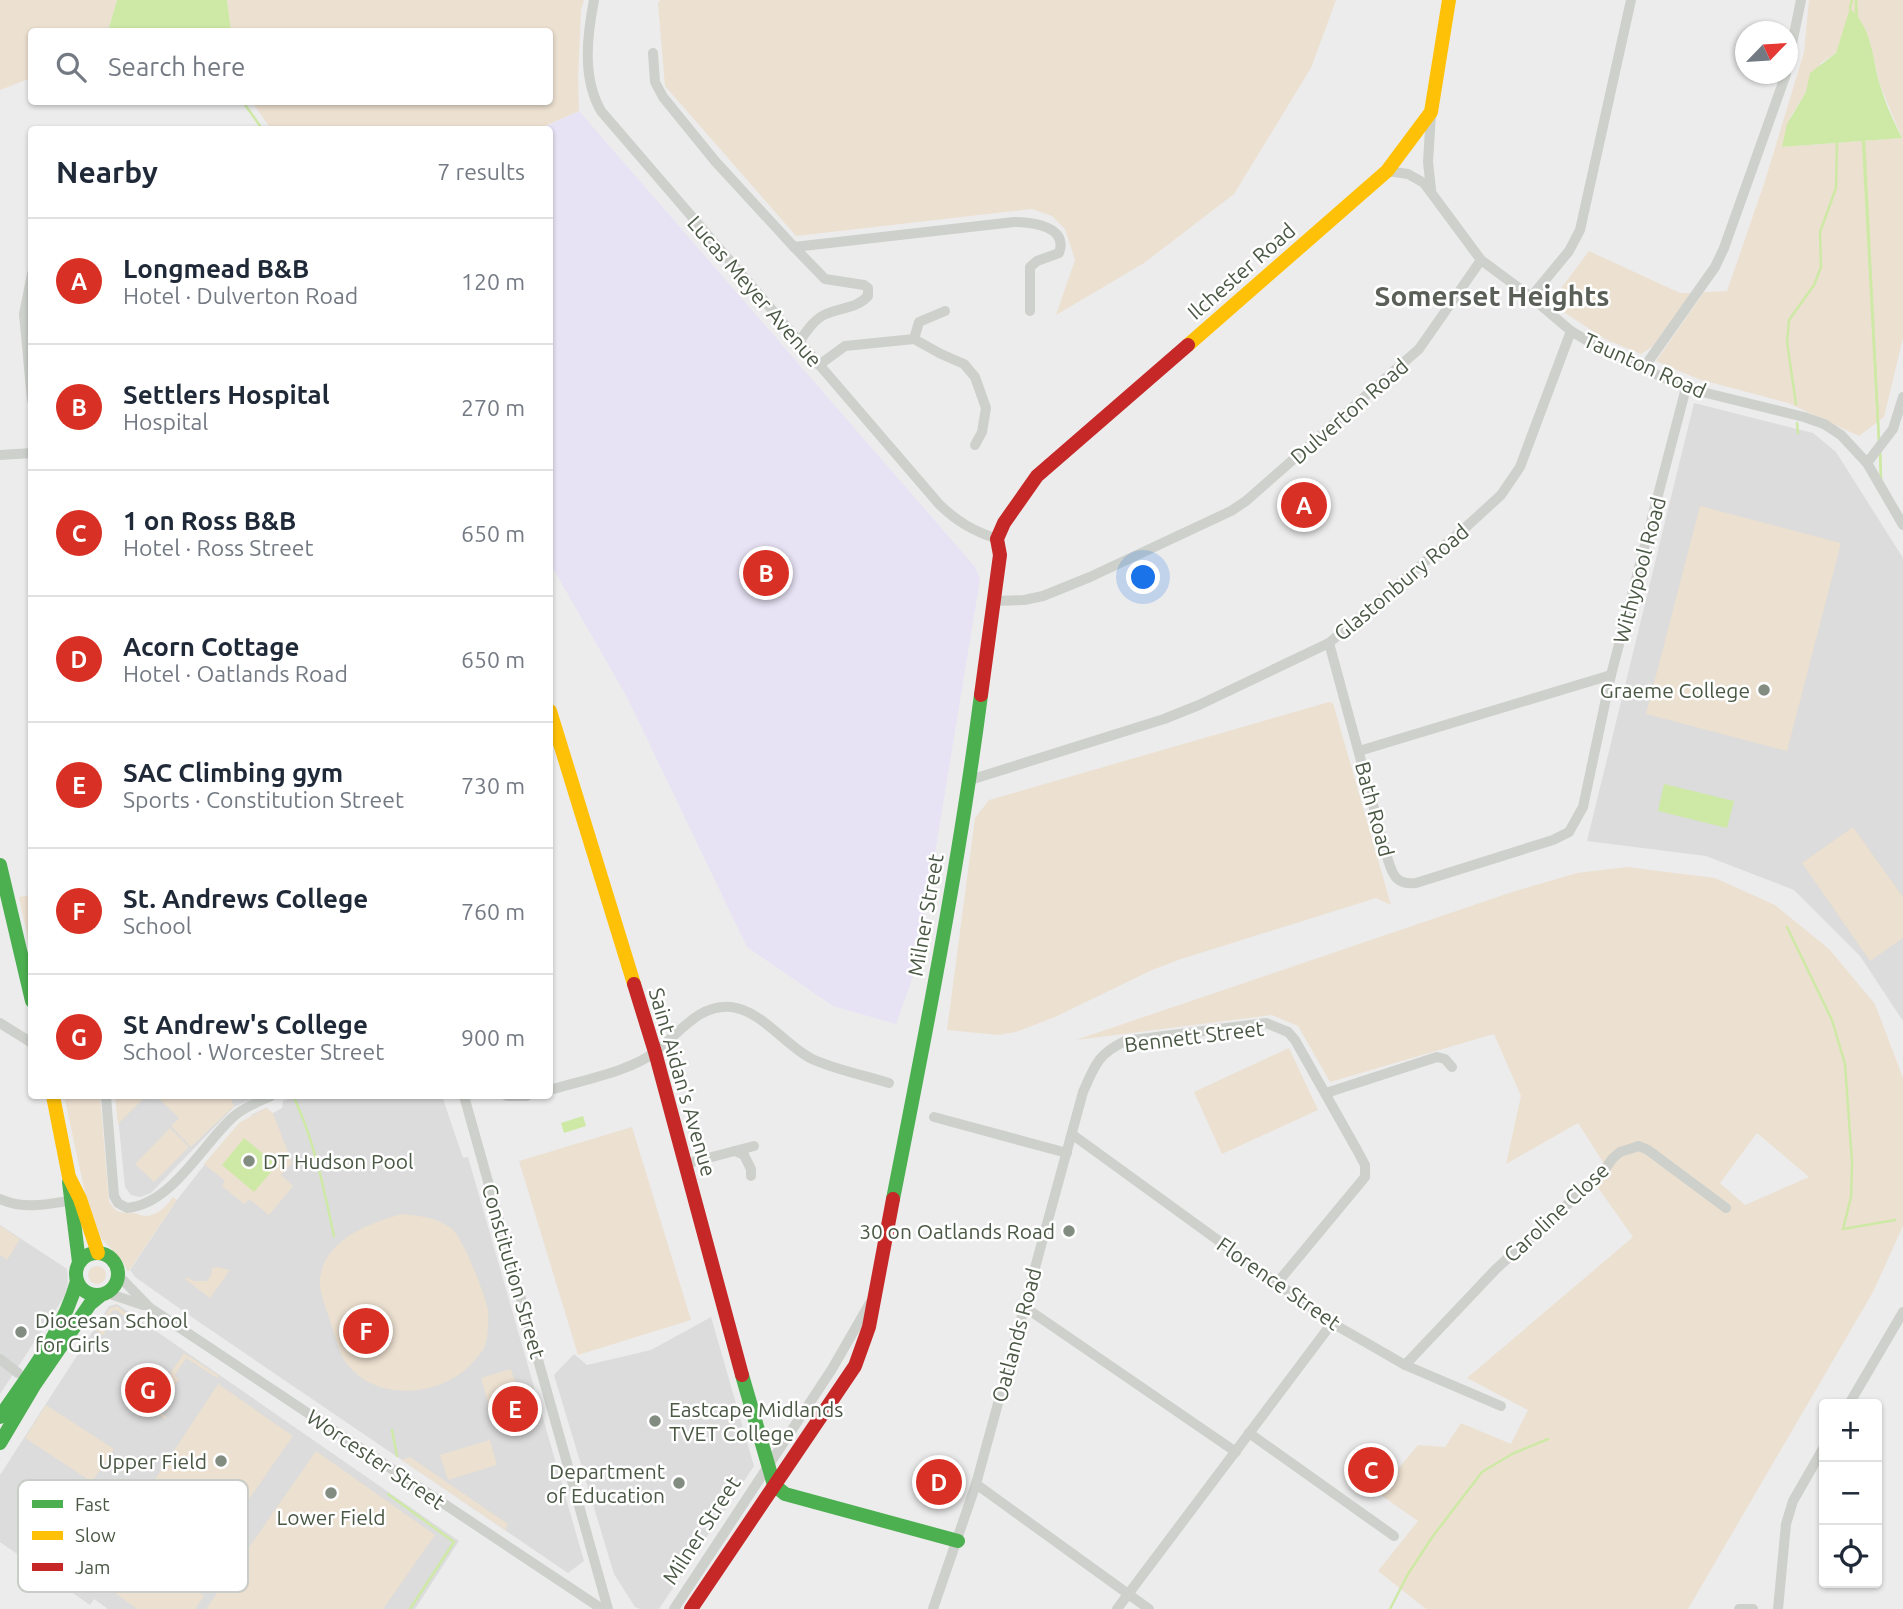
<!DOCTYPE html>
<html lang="en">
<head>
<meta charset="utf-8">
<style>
  body { margin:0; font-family:Ubuntu,sans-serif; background:#f2f2f3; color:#1f2937 }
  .controls { position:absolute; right:21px; bottom:21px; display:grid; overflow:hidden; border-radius:7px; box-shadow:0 2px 5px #0004 }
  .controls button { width:63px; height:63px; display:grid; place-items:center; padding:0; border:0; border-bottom:2px solid #e0e1e3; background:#fff; color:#1f2937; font:35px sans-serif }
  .compass { position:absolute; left:1735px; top:21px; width:63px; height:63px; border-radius:50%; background:#fff; box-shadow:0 2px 5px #0004; rotate:65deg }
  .you { position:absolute; left:1144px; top:578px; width:24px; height:24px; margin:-18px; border:5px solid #fff; border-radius:50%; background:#1a73e8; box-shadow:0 0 0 10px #1a73e833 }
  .badge { display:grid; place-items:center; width:46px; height:46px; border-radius:50%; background:#d93025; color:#fff; font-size:23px; font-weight:700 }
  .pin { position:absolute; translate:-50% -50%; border:4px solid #fff; box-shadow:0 2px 7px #0006 }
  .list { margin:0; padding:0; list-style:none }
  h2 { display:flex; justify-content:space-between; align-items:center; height:91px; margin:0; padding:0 28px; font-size:30px }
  h2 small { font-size:23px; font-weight:400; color:#747a83 }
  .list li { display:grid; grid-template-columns:46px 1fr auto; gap:21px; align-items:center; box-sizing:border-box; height:126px; padding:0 28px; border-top:2px solid #e0e1e3 }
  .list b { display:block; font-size:26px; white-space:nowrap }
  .list p { margin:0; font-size:23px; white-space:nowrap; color:#747a83 }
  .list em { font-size:23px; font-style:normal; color:#747a83 }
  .icon { flex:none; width:38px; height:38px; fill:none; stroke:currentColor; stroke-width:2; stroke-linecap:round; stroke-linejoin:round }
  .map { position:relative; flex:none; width:1903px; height:1609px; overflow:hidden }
  .search { position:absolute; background:#fff; box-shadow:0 2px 5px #0004; left:28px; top:28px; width:525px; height:77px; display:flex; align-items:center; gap:18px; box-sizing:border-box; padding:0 24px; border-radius:7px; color:#747a83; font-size:26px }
  .panel { position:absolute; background:#fff; box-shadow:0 2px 5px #0004; left:28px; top:126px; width:525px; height:973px; border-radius:7px }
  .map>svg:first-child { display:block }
</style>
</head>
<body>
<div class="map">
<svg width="1903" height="1609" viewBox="0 0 1903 1609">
  <rect width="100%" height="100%" fill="#ececed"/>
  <g fill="#dbdcdb">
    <polygon points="1694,403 1813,433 1836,452 1903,558 1903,1021 1860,956 1794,890 1706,856 1587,841"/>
    <polygon points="116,1096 258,1096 234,1107 151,1193 140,1197 131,1195 125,1187"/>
    <polygon points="295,1096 442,1096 463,1158 468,1157 584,1561 568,1573 199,1322 135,1277 130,1270 177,1200 205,1164 253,1114 266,1108 273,1113 282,1108 283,1101"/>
    <polygon points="0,1225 67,1269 68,1283 66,1294 0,1394"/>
    <polygon points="117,1304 459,1541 415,1609 108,1609 94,1599 90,1605 0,1542 0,1475 109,1306"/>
    <polygon points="711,1317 754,1466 659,1609 640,1609 635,1607 614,1574 554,1375 574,1354 587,1365 651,1350"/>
  </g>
  <polygon fill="#e7e2f4" points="579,111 975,567 980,579 916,968 896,1024 833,1006 747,947 627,697 550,563 550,130 538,130"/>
  <g fill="#ece0d0" fill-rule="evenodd">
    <polygon points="0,0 117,0 108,31 32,32 31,78 0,90"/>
    <polygon points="227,0 584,0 581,10 578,78 579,111 538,129 271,129 252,102 550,102 550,32 231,31"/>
    <polygon points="660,0 1336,0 1311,68 1234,194 1144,263 1056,315 1075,260 1065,229 1052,216 1032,209 796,236 665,86 658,3"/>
    <path d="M1809,0h94v338l-19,79 -25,19 -71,-33 -90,-24 -42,-18 48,-69 23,-1 38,-110 39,-129zM1869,38l11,47 22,53 -119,9 8,-31 15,-24 15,-29 15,-10 4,-12z"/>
    <polygon points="1589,251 1680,293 1691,293 1653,346 1641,354 1605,339 1550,303"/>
    <polygon points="1700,506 1841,543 1787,751 1646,714"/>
    <polygon points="1329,702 1333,703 1391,905 1376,898 1181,959 1152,970 1055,1017 1016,1032 998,1035 947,1030 975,818 989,800"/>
    <polygon points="1853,827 1903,897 1903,938 1870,961 1802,863"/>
    <path d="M1627,867l88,11 60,27 54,44 46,55 28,74v148l-30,66 -185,317h-262l-48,-38 40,-50 -40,-28 40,-48 27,2 16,-24 50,21 17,-34 -61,-32 166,-141 -37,-52 14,-12 -32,-50 -72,41 15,-68 -27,-62 -164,48 -32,-56 -26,-11 -196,25 436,-148 65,-19zM1757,1133l52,44 -64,28 -25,-22z"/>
    <polygon points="31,895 32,895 31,954 19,897"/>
    <polygon points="1289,1048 1318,1110 1222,1154 1194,1092"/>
    <path d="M64,1096h36l9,105c6,12 12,12 24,12 4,0 8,3 12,3 12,0 22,-10 28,-19l4,3 -49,72 -6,-12 -24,-25 -8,-20z"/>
    <polygon points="115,1096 146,1096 118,1124"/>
    <polygon points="156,1096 230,1096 234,1106 191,1147 171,1126 179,1118"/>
    <polygon points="266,1108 273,1113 292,1163 281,1175 293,1186 269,1215 249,1199 244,1204 222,1186 225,1181 204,1164 239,1123"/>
    <polygon points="632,1127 691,1320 578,1355 519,1161"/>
    <polygon points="170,1128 189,1147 154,1182 135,1164"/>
    <path d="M402,1214c19,2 34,3 50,15 11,9 34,67 36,82 1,10 0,28 -4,37 -2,4 -7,9 -10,13 -32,38 -106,43 -132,-5 -5,-11 -8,-24 -12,-35 -4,-13 -11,-28 -10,-42 4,-40 50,-56 82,-65z"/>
    <polygon points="0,1226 20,1239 7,1260 0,1255"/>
    <circle cx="97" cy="1275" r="9"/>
    <polygon points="218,1267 230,1270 210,1298 185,1279 186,1277 194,1281 207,1281 211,1276 212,1268"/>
    <polygon points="117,1306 133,1318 131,1321 116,1310 112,1311 101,1329 106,1333 103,1335 96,1330 110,1308"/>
    <polygon points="184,1353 219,1376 217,1378 186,1358 175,1375 179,1379 174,1386 166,1380"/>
    <polygon points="511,1369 520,1398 489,1406 481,1378"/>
    <polygon points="164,1383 172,1389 168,1394 164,1392 153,1407 167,1417 165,1419 148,1407"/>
    <polygon points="218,1384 293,1436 226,1532 154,1481"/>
    <polygon points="46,1405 114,1449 92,1482 25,1438"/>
    <polygon points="490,1440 497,1465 448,1480 440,1455"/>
    <polygon points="316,1451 435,1535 383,1609 206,1609"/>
    <polygon points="410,1457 508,1524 505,1530 402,1460"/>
    <polygon points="133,1547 204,1596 195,1609 137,1609 107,1587"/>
  </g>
  <g fill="#cee9a6">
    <polygon points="117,0 227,0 231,31 108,31"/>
    <path d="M1850,8c25,25 21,50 31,80 5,17 13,34 21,50l-120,9 5,-23 19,-32 4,-19 26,-20z"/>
    <polygon points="1664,784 1734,801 1727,828 1658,811"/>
    <polygon points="583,1116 586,1126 564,1133 561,1123"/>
    <polygon points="244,1138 277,1165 254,1192 222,1165"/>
  </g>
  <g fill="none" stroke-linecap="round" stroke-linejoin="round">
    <g stroke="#cee9a6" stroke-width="2.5">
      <polyline points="1856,0 1857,18"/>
      <polyline points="1856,0 1856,15"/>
      <polyline points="1850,8 1852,0"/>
      <polyline points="243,102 263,130"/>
      <polyline points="1864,140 1879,441"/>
      <polyline points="1863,141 1879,442"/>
      <polyline points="1796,404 1787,342 1789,320 1814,285 1821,267 1820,232 1836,188 1837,143"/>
      <polyline points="1797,423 1798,433"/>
      <polyline points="1880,451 1881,479"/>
      <polyline points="1880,452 1881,480"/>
      <polyline points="1787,927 1832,1020 1845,1064 1852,1163 1851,1197 1843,1229 1895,1220"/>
      <path d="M295,1100c20,43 29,90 39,136"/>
      <polyline points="392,1430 397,1456"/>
      <polyline points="388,1494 454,1542 410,1609"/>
      <polyline points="1390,1609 1408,1574 1433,1536 1482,1472 1512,1454 1548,1439"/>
    </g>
    <g stroke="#cdd0cb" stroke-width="10">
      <path d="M594,0c-7,36 -12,78 7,111l338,393c18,18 35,27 58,35"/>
      <path d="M653,53l2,29 8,15 52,64 79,86 31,32 39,6 4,3v8c-12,13 -27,11 -42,18 -12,5 -20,18 -27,28"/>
      <polyline points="1787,68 1801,0"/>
      <polyline points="1431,114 1428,162 1431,189"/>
      <polyline points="1387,171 1408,174 1424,183 1481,260 1531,297 1571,331 1601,349 1686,388 1804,417 1824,424 1841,435 1867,463 1903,525"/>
      <path d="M794,247l220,-25c19,0 55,5 45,31l-22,8 -7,6v44"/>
      <polyline points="32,274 24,314 32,400"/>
      <polyline points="1531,297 1569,251 1580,230 1631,0"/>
      <polyline points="914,339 919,322 945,311"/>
      <polyline points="819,365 845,346 914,339 941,354 964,364 975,377 986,408 982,432 975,445"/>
      <polyline points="1643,369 1715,267 1724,248 1786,74"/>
      <polyline points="0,455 32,453"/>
      <polyline points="1867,463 1893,429 1903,397"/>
      <polyline points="993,601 1024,600 1043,596 1090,577 1231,511 1246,501 1419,349 1481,260"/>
      <path d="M1329,643l59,217c5,17 10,25 28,23l137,-43 16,-8 14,-25 28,-132 75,-287"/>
      <polyline points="1359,751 1611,675"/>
      <polyline points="970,780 1164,719 1199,705 1329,643 1466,527 1501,495 1520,467 1571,331"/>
      <polyline points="0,1023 32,1043"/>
      <path d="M550,1090c32,-10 79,-18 105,-38 24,-18 43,-48 76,-45 30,3 55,39 81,52 24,11 52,16 77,24"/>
      <polyline points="1326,1093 1437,1057 1445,1059 1452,1067"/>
      <path d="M106,1096l8,100 4,7 9,5c45,-4 75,-63 106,-91 11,-10 25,-15 38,-21"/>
      <polyline points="464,1096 608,1609"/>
      <polyline points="507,1096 527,1096"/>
      <polyline points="934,1117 1067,1153"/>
      <polyline points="1073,1135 1332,1323 1405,1365 1501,1406"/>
      <polyline points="735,1151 744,1155 751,1169 751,1176"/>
      <polyline points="685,1164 754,1146"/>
      <path d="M0,1199c25,11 48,5 75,1"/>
      <polyline points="119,1276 150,1308 602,1609"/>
      <polyline points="107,1293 143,1305"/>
      <polyline points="1023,1306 1236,1452"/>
      <polyline points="0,1359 18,1373"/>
      <polyline points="1405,1365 1496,1269 1602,1173 1613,1158 1620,1152 1639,1146 1648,1150 1726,1208"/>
      <polyline points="1849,1404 1903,1312"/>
      <polyline points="1249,1433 1394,1536"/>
      <polyline points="976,1484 1149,1609"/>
      <polyline points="674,1609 832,1369 870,1303"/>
      <path d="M933,1609l43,-125 107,-392c12,-27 15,-38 42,-51l141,-18 22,9 7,8 62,110 8,15v12l-87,105"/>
      <polyline points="1117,1609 1332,1323"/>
      <polyline points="1739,1609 1753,1609"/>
      <polyline points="1778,1609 1786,1524 1793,1501 1824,1447"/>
    </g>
    <g stroke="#4caf50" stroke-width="14">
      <polyline points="0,865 32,1001"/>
      <polyline points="69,1182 79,1262"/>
      <path d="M893,1199c33,-167 66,-335 88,-504"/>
      <circle cx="97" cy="1274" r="21"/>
      <polyline points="742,1375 774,1485 785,1494 958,1541"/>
      <path d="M0,1417c29,-43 63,-85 77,-136"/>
      <polyline points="0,1443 35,1384 90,1304 101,1295"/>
    </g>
    <g stroke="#ffc107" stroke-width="14">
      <polyline points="1188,345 1387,171 1431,112 1449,0"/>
      <polyline points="550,711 634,984"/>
      <polyline points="53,1096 69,1177 80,1199 98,1253"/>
    </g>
    <g stroke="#c62828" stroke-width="14">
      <polyline points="981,695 1000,555 997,539 1004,523 1037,476 1188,345"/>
      <polyline points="634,984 655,1052 742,1375"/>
      <polyline points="691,1609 855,1366 869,1327 893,1199"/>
    </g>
  </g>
  <g fill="#838c80" stroke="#fff" stroke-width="2.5">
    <circle cx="1764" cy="690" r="7"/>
    <circle cx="249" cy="1161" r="7"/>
    <circle cx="1069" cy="1231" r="7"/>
    <circle cx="21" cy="1332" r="7"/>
    <circle cx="655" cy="1421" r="7"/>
    <circle cx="221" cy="1461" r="7"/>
    <circle cx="679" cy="1483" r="7"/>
    <circle cx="331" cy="1493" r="7"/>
  </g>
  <g text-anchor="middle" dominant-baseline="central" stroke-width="5" stroke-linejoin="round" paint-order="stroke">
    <g font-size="21" fill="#4b5845" stroke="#fff">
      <text transform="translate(1241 271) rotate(-41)">Ilchester Road</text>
      <text transform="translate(755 291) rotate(49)">Lucas Meyer Avenue</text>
      <text transform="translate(1645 365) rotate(24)">Taunton Road</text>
      <text transform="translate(1349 411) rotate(-41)">Dulverton Road</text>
      <text transform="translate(1639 570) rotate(-75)">Withypool Road</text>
      <text transform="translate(1401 582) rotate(-40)">Glastonbury Road</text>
      <text transform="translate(1375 809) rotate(75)">Bath Road</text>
      <text transform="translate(925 915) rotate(-80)">Milner Street</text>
      <text transform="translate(1194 1036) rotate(-7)">Bennett Street</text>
      <text transform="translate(683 1082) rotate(74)">Saint Aidan's Avenue</text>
      <text transform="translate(1556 1212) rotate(-43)">Caroline Close</text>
      <text transform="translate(514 1271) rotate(74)">Constitution Street</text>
      <text transform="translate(1279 1283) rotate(35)">Florence Street</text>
      <text transform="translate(1016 1335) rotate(-75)">Oatlands Road</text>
      <text transform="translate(376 1459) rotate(34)">Worcester Street</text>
      <text transform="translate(701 1530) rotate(-57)">Milner Street</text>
    </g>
    <g font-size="21" fill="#4b5845" stroke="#fff" text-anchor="end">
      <text x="1750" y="690">Graeme College</text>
      <text x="263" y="1161" text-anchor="start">DT Hudson Pool</text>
      <text x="1055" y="1231">30 on Oatlands Road</text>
      <text x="35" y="1320" text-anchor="start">Diocesan School<tspan x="35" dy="24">for Girls</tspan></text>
      <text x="669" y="1409" text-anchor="start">Eastcape Midlands<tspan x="669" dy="24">TVET College</tspan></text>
      <text x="207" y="1461">Upper Field</text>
      <text x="665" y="1471">Department<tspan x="665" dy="24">of Education</tspan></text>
      <text x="331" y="1517" text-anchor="middle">Lower Field</text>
    </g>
    <g font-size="28" font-weight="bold" fill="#5a6058" stroke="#fff">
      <text x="1492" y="295">Somerset Heights</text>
    </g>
  </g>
  <rect x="18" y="1480" width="230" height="112" rx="10" fill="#fff" stroke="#c9cdc7" stroke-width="2"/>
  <rect x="32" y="1500" width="31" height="8" fill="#4caf50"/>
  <rect x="32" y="1531" width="31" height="9" fill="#ffc107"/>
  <rect x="32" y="1563" width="31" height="8" fill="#c62828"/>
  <g font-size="19" fill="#4b5845">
    <text x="75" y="1511">Fast</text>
    <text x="75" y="1542">Slow</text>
    <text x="75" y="1574">Jam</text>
  </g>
</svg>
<div class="controls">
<button>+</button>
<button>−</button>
<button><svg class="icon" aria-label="locate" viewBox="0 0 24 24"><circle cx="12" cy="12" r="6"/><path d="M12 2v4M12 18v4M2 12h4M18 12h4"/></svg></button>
</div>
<svg class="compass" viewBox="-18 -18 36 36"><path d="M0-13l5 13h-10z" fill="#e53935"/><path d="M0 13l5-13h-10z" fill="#747a83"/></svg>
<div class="you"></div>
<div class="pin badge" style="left:1304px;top:505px">A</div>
<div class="pin badge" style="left:766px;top:573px">B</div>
<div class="pin badge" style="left:1371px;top:1470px">C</div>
<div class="pin badge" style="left:939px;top:1482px">D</div>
<div class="pin badge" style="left:515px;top:1409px">E</div>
<div class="pin badge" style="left:366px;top:1331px">F</div>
<div class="pin badge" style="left:148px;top:1390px">G</div>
<div class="search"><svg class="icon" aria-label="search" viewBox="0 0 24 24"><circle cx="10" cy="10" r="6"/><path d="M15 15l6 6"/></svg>Search here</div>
<section class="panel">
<h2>Nearby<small>7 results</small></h2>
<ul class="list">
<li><span class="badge">A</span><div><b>Longmead B&amp;B</b><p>Hotel · Dulverton Road</p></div><em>120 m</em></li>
<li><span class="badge">B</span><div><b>Settlers Hospital</b><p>Hospital</p></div><em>270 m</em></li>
<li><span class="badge">C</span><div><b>1 on Ross B&amp;B</b><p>Hotel · Ross Street</p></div><em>650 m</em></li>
<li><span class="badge">D</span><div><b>Acorn Cottage</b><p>Hotel · Oatlands Road</p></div><em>650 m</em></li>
<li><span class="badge">E</span><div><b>SAC Climbing gym</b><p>Sports · Constitution Street</p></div><em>730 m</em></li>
<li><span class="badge">F</span><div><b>St. Andrews College</b><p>School</p></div><em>760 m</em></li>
<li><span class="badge">G</span><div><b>St Andrew's College</b><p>School · Worcester Street</p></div><em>900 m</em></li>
</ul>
</section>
</div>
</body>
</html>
